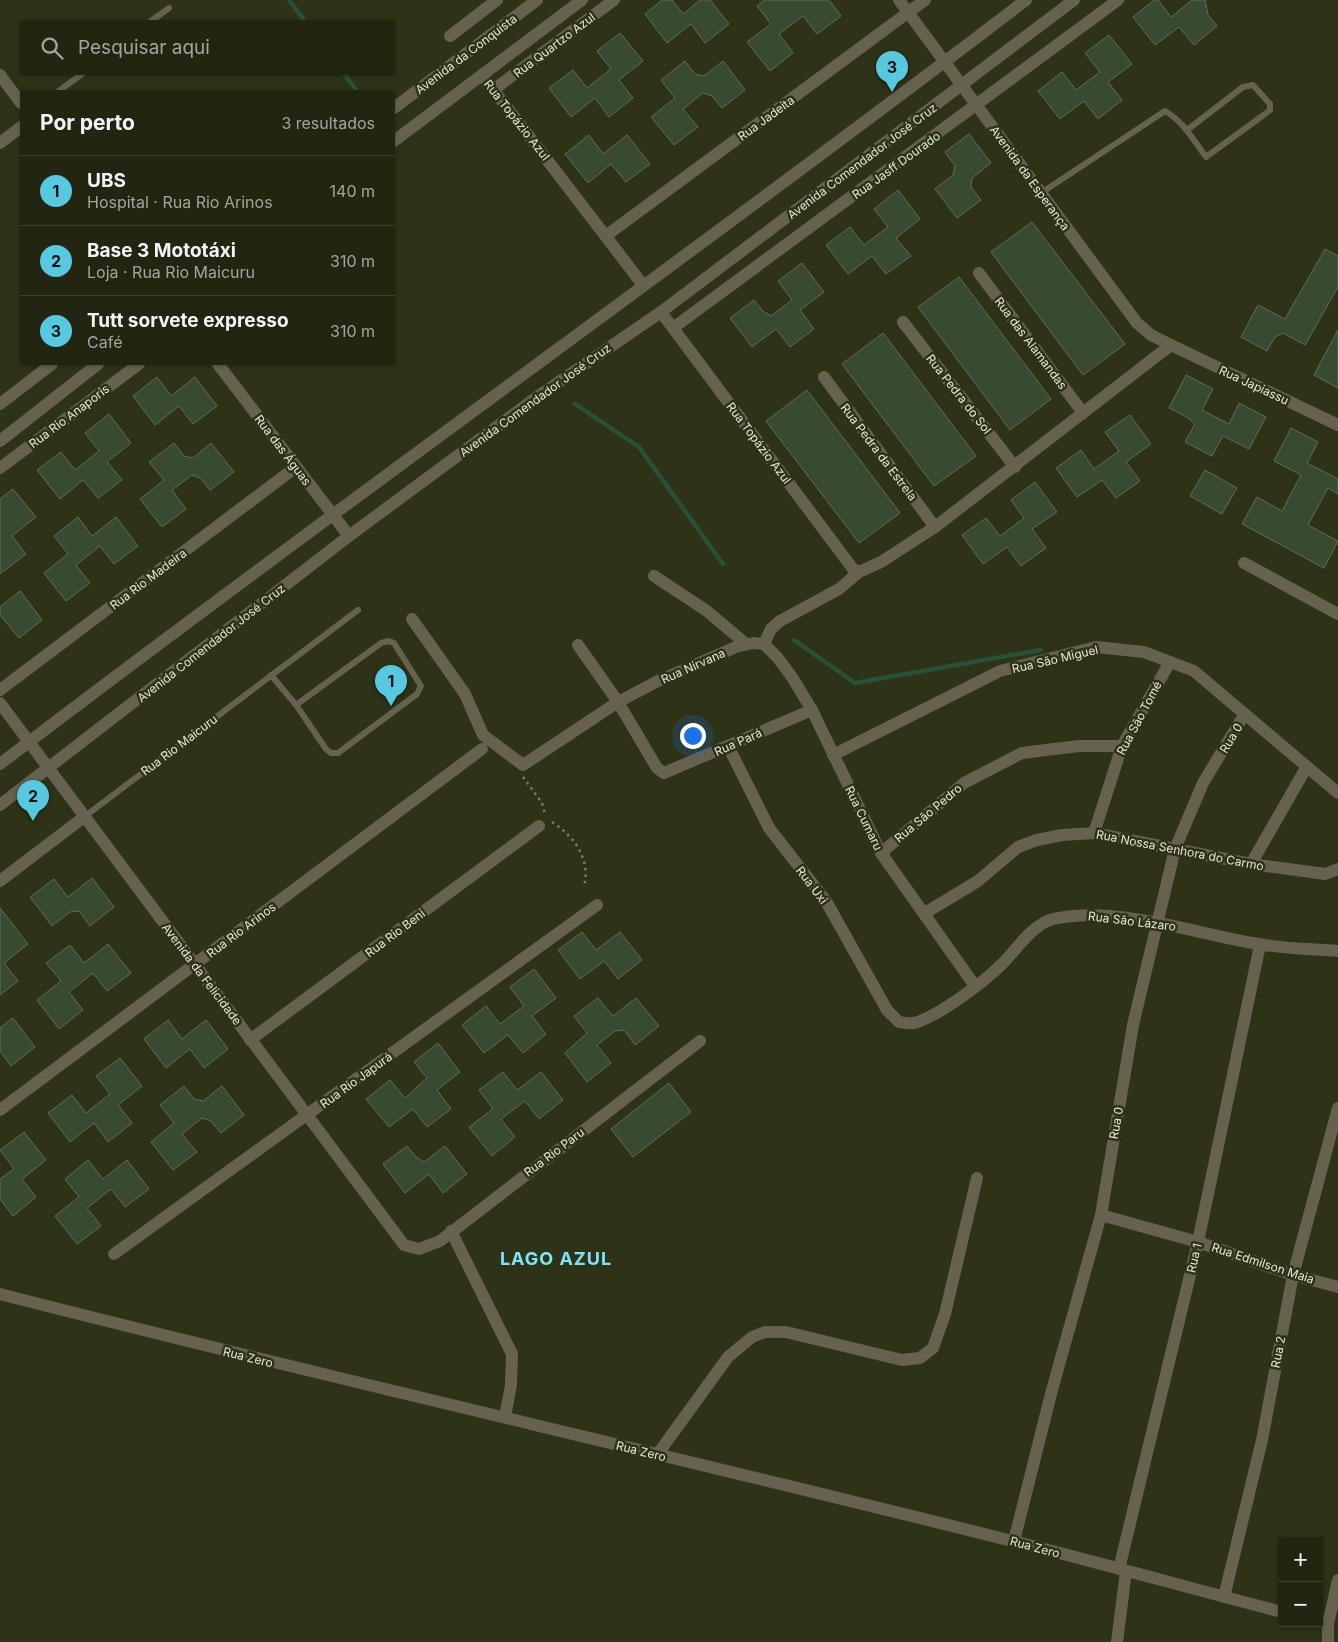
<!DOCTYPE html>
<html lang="pt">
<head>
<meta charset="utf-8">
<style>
  body { margin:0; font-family:Inter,sans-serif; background:#2a2e19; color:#f1f3f6 }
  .controls { position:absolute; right:15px; bottom:15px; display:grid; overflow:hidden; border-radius:0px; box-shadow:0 1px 4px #0004 }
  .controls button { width:45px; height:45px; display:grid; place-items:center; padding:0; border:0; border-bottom:1px solid #3f4330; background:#222610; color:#f1f3f6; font:25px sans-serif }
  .you { position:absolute; left:692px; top:735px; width:18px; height:18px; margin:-12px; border:4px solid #fff; border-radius:50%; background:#1a73e8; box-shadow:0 0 0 8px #1a73e833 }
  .badge { display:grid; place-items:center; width:32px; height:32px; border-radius:50%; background:#56c9e1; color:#111; font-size:16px; font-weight:700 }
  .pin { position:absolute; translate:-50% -41px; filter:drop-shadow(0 1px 2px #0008) }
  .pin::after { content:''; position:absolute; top:26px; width:18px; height:15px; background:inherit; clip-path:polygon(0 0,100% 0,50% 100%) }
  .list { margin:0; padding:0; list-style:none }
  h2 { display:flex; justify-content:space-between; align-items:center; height:65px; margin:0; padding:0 20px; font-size:21px }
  h2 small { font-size:16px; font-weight:400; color:#a2a59f }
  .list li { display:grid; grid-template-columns:32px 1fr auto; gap:15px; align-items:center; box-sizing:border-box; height:70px; padding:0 20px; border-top:1px solid #3f4330 }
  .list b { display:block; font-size:19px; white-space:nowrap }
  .list p { margin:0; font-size:16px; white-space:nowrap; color:#a2a59f }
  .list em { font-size:16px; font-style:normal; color:#a2a59f }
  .icon { flex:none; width:28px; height:28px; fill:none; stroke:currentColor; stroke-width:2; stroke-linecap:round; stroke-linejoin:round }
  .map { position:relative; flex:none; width:1338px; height:1642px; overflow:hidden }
  .search { position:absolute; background:#222610; box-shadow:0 1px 4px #0004; left:20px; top:20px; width:375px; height:55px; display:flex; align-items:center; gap:12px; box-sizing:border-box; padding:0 18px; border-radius:0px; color:#a2a59f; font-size:19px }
  .panel { position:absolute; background:#222610; box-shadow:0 1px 4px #0004; left:20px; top:90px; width:375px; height:275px; border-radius:0px }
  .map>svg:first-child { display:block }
</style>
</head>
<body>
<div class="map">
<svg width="1338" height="1642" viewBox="0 0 1338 1642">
  <rect width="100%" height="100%" fill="#2e3216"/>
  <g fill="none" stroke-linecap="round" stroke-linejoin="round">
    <g stroke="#275238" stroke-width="4.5">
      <polyline points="289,0 305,21"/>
      <polyline points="344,74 357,91"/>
      <polyline points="575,404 639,447 723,564"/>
      <polyline points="794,640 855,683 1041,650"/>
    </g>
  </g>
  <g fill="#394a32" stroke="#5d6f54">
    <polygon points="662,0 672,0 683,14 700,0 710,0 729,24 705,43 691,24 667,43 645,14"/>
    <polygon points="764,0 829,0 841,16 817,34 803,16 779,34 793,53 770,71 747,42 771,24 757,6"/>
    <polygon points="1154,0 1158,0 1171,17 1192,0 1205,0 1208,15 1217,26 1194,45 1179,27 1155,45 1133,17"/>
    <polygon points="620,33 643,61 619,80 633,98 609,117 595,98 571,117 549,88 573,70 587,88 611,69 597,51"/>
    <polygon points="1109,35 1132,64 1108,82 1122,100 1098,119 1084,101 1060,119 1038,91 1062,72 1076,90 1100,72 1085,53"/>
    <polygon points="685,61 695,74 704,76 723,61 745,90 722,108 712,96 703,93 683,109 698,127 674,145 651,117 675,98 661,80"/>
    <polygon points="969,134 991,163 972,178 971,187 981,200 957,218 935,189 953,175 955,166 945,152"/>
    <polygon points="589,135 603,154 627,135 650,164 626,182 611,164 588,183 565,154"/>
    <polygon points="898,190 920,219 896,238 911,256 886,274 872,256 848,274 826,245 850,227 864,245 888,227 874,209"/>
    <polygon points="1032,222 1125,344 1083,375 991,252"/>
    <polygon points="1325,249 1338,256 1338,287 1305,345 1283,333 1275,337 1267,351 1241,337 1258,305 1285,319"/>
    <polygon points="802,263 824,292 800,310 814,329 790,347 776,329 752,347 730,318 754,300 763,311 771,316 792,300 778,281"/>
    <polygon points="959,277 1051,399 1010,430 918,307"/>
    <polygon points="1338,330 1338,388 1314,375"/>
    <polygon points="883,333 976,456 934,486 842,364"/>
    <polygon points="1186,375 1213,389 1202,410 1229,424 1239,403 1266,417 1249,449 1223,436 1212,456 1185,442 1195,424 1187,417 1169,408"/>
    <polygon points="157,377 171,396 195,377 217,406 193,424 179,406 155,425 133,396"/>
    <polygon points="807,390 900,513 859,543 766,421"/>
    <polygon points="109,414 131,443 107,462 122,480 98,498 83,480 60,499 37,470 61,452 75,470 99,451 85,433"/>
    <polygon points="1130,415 1151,444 1126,462 1140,481 1116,498 1102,480 1077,497 1056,468 1081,450 1094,469 1119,451 1105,432"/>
    <polygon points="1291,428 1318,442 1307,463 1338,479 1338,494 1328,488 1308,525 1338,541 1324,568 1242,524 1257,497 1282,511 1301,475 1274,461"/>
    <polygon points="174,443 184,456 193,458 211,443 234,472 210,490 200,478 192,475 172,490 186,509 162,527 140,499 164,480 149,462"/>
    <polygon points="1205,470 1237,488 1222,514 1190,496"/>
    <polygon points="1035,482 1057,512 1032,529 1046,548 1021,566 1007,547 983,564 962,535 986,518 1000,536 1024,518 1011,500"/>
    <polygon points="13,489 36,517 12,536 26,554 0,574 0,499"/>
    <polygon points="78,517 92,536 116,517 138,546 114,564 100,546 76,565 90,583 66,601 44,573 68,554 54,536"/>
    <polygon points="20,591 42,620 19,638 0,615 0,607"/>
    <polygon points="92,878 114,907 90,926 79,911 70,912 52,926 30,897 54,879 68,897"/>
    <polygon points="0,908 28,944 4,963 18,981 0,995"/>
    <polygon points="582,932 596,950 620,932 642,960 618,979 604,961 580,979 558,950"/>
    <polygon points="108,944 131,973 107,991 93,973 69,992 83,1010 59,1029 37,1000 61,981 46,963 70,945 84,963"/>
    <polygon points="534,969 556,998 532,1016 546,1034 523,1053 508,1035 484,1053 462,1025 486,1006 500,1024 524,1006 510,987"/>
    <polygon points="598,998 613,1016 636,998 659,1026 635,1045 624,1030 615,1031 597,1045 611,1063 587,1082 565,1053 587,1033 574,1016"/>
    <polygon points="13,1018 35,1047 11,1066 0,1051 0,1028"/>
    <polygon points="168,1020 182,1039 206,1020 228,1049 204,1068 190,1049 166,1068 144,1039"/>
    <polygon points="438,1043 460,1072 437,1090 451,1109 427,1127 413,1109 389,1127 366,1099 390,1080 405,1098 427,1078 414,1062"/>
    <polygon points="120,1058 142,1086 118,1105 132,1123 108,1142 94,1123 70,1142 48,1113 72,1095 86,1113 110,1094 96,1076"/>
    <polygon points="503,1072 517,1090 541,1072 563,1100 539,1119 525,1101 501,1119 515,1137 492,1156 469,1127 493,1109 479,1090"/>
    <polygon points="669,1083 691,1112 633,1157 611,1129"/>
    <polygon points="184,1086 194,1099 203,1101 222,1086 244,1115 221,1133 211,1121 202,1118 182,1134 197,1152 173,1170 151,1142 174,1123 160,1105"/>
    <polygon points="24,1132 46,1160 22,1179 36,1197 13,1216 0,1199 0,1179 14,1169 0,1150"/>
    <polygon points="407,1146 416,1157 424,1162 445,1146 467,1174 443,1193 429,1174 405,1193 383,1164"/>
    <polygon points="88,1160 103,1179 127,1160 149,1189 125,1207 111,1189 87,1208 101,1226 77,1244 55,1216 79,1197 65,1179"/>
  </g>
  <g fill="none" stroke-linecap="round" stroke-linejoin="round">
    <g stroke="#787c65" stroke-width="2.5" stroke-dasharray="2.5 4" stroke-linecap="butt">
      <polyline points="523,777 542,803 545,814"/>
      <path d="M552,822c22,14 39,37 32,64"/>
    </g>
    <g stroke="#66624f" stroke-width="6">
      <polyline points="151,21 169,8"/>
      <polyline points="59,91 82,74"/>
      <path d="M1041,193l124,-82c18,10 29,30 41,46l59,-43 5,-4v-6l-17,-19 -10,2 -56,43"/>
      <polyline points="271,675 296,705 381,643 389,641 394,643 421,686 417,694 338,753 331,753 326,749 296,705"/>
      <polyline points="84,817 358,610"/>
    </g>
    <g stroke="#66624f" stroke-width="12">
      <polyline points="899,0 1137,323 1151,335 1171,345 1338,425"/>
      <polyline points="450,36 497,0"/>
      <polyline points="0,75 21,103"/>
      <polyline points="482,75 643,285"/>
      <polyline points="493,90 614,0"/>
      <polyline points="394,108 537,0"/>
      <polyline points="394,141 582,0"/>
      <polyline points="0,143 21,127"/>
      <polyline points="607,235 925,0"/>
      <polyline points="979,273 1083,413"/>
      <polyline points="661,312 853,569 859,572"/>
      <polyline points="903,322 1015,467"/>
      <polyline points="673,328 1118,0"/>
      <polyline points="218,364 349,536"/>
      <polyline points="824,377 935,527"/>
      <polyline points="0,404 52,364"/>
      <polyline points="0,441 98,364"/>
      <polyline points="0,468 139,364"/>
      <polyline points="1244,563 1338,614"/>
      <polyline points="654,576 707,611 746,644"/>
      <polyline points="412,619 465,694 483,735 523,765 618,702 658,681 736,647 753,643 764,644 777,657 792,677 812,710 881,853 975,986"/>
      <polyline points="764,644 771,629 780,621 839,589 859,572 881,562 935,527 1171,345"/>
      <polyline points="578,645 618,702 657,768 664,773 812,710"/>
      <polyline points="0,690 296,467"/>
      <polyline points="0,703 404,1245 419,1249 440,1241 700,1041"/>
      <path d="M728,746l41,82 57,73 61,109 12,12c6,1 10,2 15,1 25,-7 70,-41 88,-59 14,-14 31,-40 51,-45 63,-14 143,15 206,25 26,5 53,5 79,7"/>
      <polyline points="833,755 1000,671 1096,647 1144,652 1194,671 1338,793"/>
      <path d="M0,764c339,-259 687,-505 1026,-764"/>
      <polyline points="0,805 349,536 537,397 661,312 1074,0"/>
      <polyline points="1094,833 1122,746 1170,662"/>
      <polyline points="881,853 964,783 1022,753 1079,746 1122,746"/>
      <polyline points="1251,864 1306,768"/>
      <polyline points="0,881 84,817"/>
      <polyline points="925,913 978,881 1018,847 1037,840 1062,835 1094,833 1251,864 1325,874 1338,869"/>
      <polyline points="250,1040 539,826"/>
      <polyline points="0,1110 482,749"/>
      <polyline points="1101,1215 1198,1242 1293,1275 1338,1287"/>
      <polyline points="451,1231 512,1354 511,1385 505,1417"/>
      <polyline points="114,1254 597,905"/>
      <path d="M0,1294c336,86 675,162 1012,247 90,22 180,48 270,71"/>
      <polyline points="657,1455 728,1357 752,1337 765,1332 786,1332 902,1360 920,1358 933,1348 945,1314 977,1178"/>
      <polyline points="1014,1541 1052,1390 1101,1215 1133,1025 1175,849 1203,783 1244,715"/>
      <polyline points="1119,1569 1198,1242 1260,945"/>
      <polyline points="1224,1597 1262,1440 1293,1275 1338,1108"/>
      <polyline points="1117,1642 1126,1571"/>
      <polyline points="1328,1642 1328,1624 1338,1580"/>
    </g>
  </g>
  <g text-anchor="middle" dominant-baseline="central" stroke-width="5" stroke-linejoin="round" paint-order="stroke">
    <g font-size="12" fill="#e4e7d7" stroke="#2e3216">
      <text transform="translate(554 45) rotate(-37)">Rua Quartzo Azul</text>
      <text transform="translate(466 54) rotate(-37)">Avenida da Conquista</text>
      <text transform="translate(766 118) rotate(-36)">Rua Jadeita</text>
      <text transform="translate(517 120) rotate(52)">Rua Topázio Azul</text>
      <text transform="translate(862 161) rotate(-37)">Avenida Comendador José Cruz</text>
      <text transform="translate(896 165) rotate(-36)">Rua Jasff Dourado</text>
      <text transform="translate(1030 178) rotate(54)">Avenida da Esperança</text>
      <text transform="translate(1031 343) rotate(53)">Rua das Alamandas</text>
      <text transform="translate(1254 385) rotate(25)">Rua Japiassu</text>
      <text transform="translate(959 394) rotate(52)">Rua Pedra do Sol</text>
      <text transform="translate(535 400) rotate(-36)">Avenida Comendador José Cruz</text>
      <text transform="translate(69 416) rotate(-37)">Rua Rio Anaporis</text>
      <text transform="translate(759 443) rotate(53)">Rua Topázio Azul</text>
      <text transform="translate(283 450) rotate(53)">Rua das Águas</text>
      <text transform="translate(879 452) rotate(53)">Rua Pedra da Estrela</text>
      <text transform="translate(148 579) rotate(-37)">Rua Rio Madeira</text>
      <text transform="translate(211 643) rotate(-38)">Avenida Comendador José Cruz</text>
      <text transform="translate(1055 659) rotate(-13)">Rua São Miguel</text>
      <text transform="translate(693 666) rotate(-24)">Rua Nirvana</text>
      <text transform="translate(1139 718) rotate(-62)">Rua São Tomé</text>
      <text transform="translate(1231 738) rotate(-59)">Rua 0</text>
      <text transform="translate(738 742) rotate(-24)">Rua Pará</text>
      <text transform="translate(179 745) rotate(-37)">Rua Rio Maicuru</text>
      <text transform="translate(928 813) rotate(-40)">Rua São Pedro</text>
      <text transform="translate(864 818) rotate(64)">Rua Cumaru</text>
      <text transform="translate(1180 850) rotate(11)">Rua Nossa Senhora do Carmo</text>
      <text transform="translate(812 885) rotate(53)">Rua Uxi</text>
      <text transform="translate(1132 921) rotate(7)">Rua São Lázaro</text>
      <text transform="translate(241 930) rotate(-37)">Rua Rio Arinos</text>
      <text transform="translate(395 933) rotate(-37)">Rua Rio Beni</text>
      <text transform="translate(202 974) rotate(53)">Avenida da Felicidade</text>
      <text transform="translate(356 1080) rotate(-36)">Rua Rio Japurá</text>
      <text transform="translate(1116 1123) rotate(-80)">Rua 0</text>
      <text transform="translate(554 1152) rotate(-37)">Rua Rio Paru</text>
      <text transform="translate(1194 1258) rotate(-77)">Rua 1</text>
      <text transform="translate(1263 1263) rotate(18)">Rua Edmilson Maia</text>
      <text transform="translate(1278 1352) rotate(-79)">Rua 2</text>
      <text transform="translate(248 1357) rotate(14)">Rua Zero</text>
      <text transform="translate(641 1451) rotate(14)">Rua Zero</text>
      <text transform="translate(1035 1547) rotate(15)">Rua Zero</text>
    </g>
    <g font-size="18" font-weight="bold" letter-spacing="1" fill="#7de3f9" stroke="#2e3216">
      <text x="556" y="1258">LAGO AZUL</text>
    </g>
  </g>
</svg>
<div class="controls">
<button>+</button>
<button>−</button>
</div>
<div class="you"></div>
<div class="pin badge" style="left:391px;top:706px">1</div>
<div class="pin badge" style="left:33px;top:821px">2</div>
<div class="pin badge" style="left:892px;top:92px">3</div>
<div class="search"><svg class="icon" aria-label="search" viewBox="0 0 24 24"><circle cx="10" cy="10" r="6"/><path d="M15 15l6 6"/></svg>Pesquisar aqui</div>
<section class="panel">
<h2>Por perto<small>3 resultados</small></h2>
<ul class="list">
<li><span class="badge">1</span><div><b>UBS</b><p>Hospital · Rua Rio Arinos</p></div><em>140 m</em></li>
<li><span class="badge">2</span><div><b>Base 3 Mototáxi</b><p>Loja · Rua Rio Maicuru</p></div><em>310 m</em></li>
<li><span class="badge">3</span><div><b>Tutt sorvete expresso</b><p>Café</p></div><em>310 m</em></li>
</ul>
</section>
</div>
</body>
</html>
